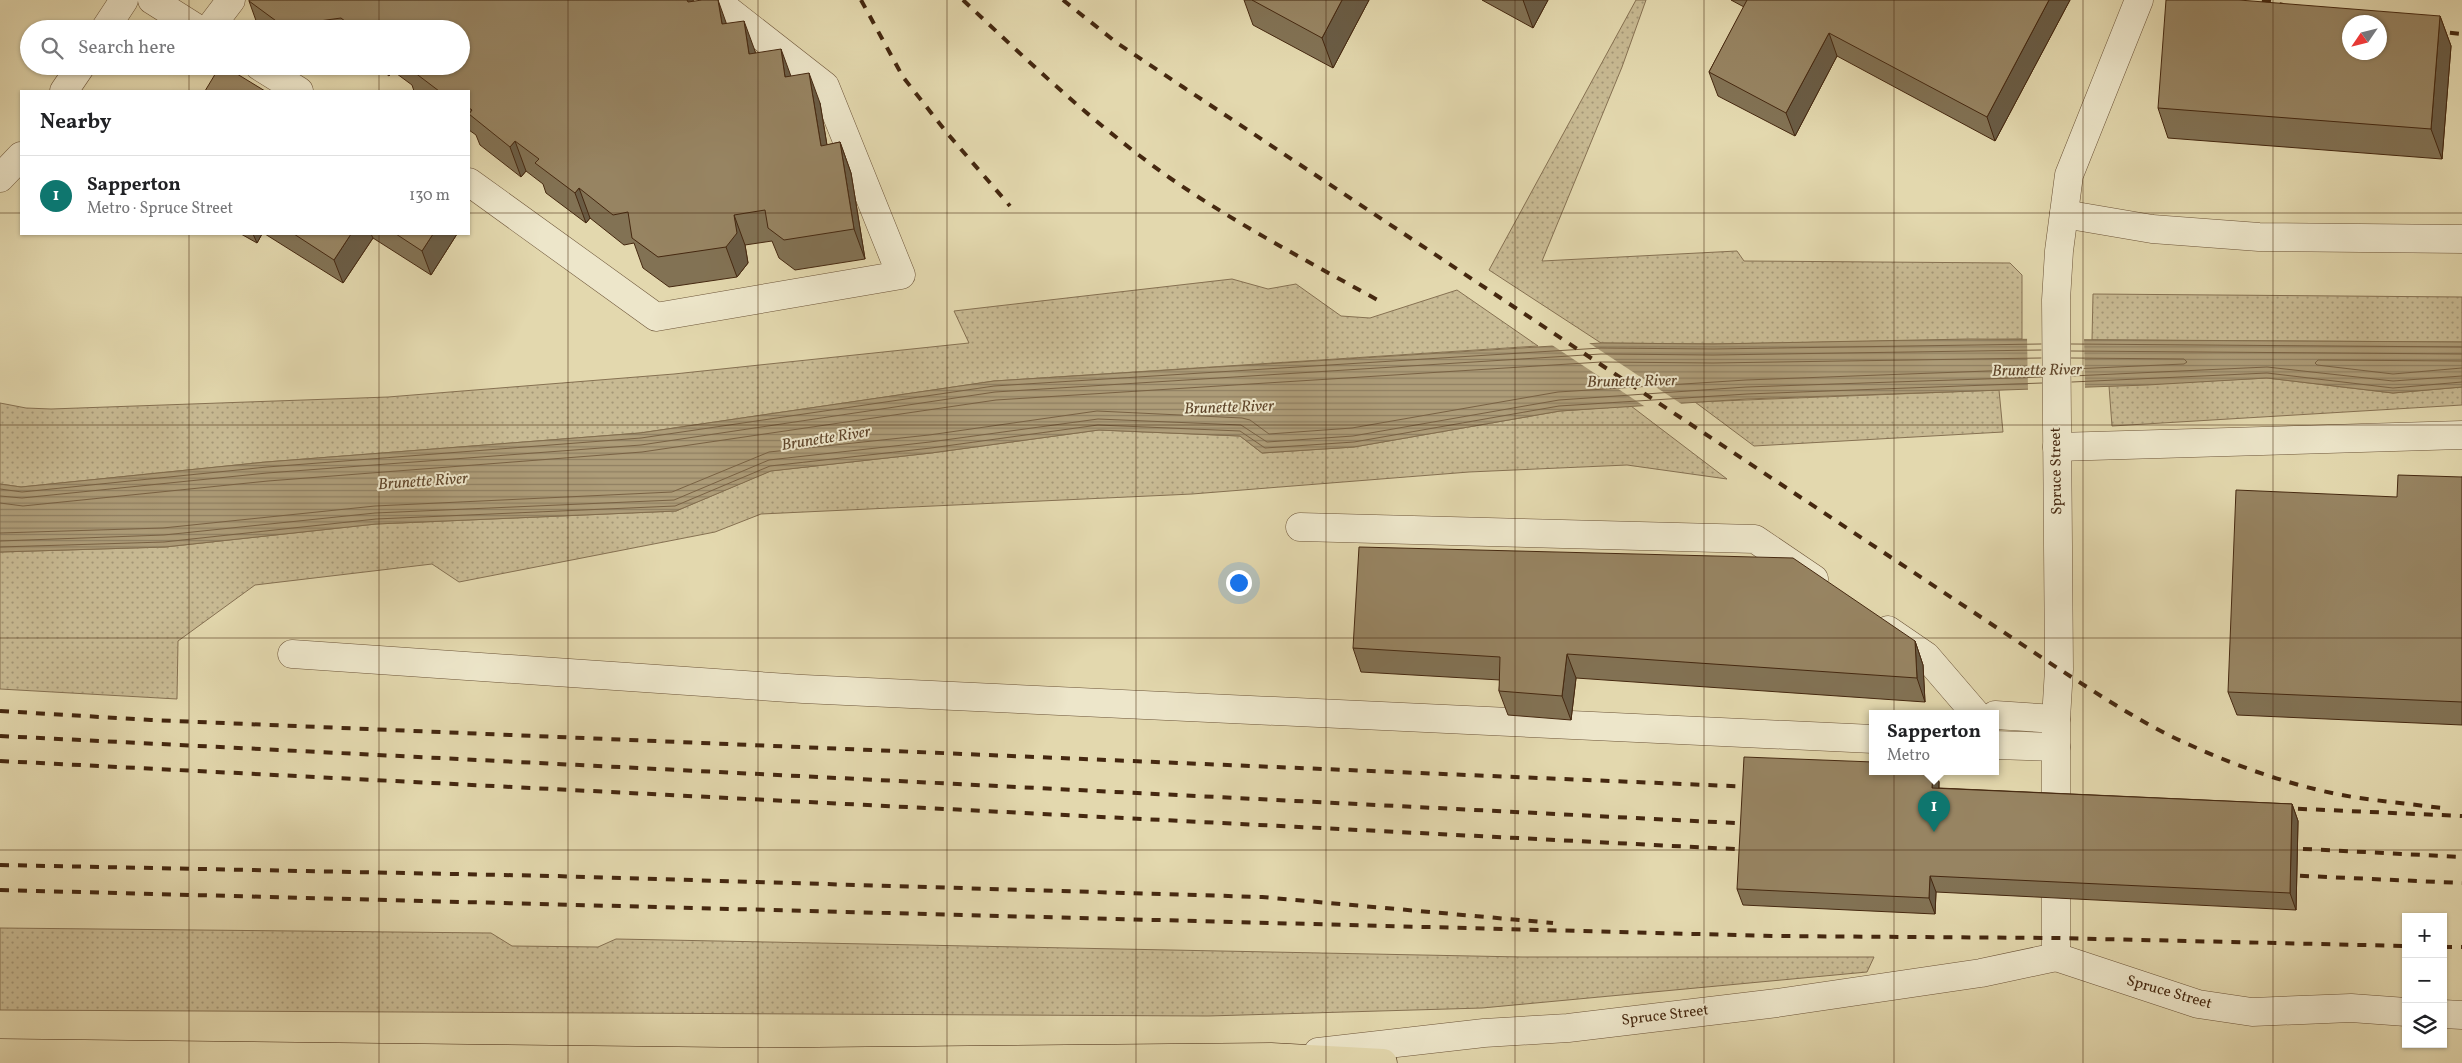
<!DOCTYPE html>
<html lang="en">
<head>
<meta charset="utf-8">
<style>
  body { margin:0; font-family:Vollkorn,serif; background:#f2f2f2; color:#202124 }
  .controls { position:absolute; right:15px; bottom:15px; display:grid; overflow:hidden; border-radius:0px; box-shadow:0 1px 4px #0004 }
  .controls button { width:45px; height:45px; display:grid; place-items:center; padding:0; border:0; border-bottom:1px solid #e0e0e0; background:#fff; color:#202124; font:25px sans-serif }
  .compass { position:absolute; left:2342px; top:15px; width:45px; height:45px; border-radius:50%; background:#fff; box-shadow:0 1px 4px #0004; rotate:235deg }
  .you { position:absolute; left:1238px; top:582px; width:18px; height:18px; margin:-12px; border:4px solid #fff; border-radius:50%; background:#1a73e8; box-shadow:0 0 0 8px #1a73e833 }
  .badge { display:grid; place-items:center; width:32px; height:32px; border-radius:50%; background:#0f766e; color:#fff; font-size:16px; font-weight:700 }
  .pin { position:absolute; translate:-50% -41px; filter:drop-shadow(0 1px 2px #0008) }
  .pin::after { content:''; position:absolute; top:26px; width:18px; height:15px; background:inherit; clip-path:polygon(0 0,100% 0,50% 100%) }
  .popup { position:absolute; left:1869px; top:710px; width:130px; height:65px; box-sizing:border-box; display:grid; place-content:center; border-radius:0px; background:#fff; filter:drop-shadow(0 1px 4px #0005); font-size:16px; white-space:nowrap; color:#757577 }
  .popup b { font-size:19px; color:#202124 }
  .popup::after { content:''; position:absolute; left:50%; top:100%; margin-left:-10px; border:10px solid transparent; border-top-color:#fff }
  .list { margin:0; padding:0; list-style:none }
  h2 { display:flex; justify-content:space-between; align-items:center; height:65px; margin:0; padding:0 20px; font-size:21px }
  h2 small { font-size:16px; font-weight:400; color:#757577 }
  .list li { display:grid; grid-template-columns:32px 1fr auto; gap:15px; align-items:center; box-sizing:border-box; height:80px; padding:0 20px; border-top:1px solid #e0e0e0 }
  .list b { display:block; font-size:19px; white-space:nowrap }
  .list p { margin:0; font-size:16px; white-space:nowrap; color:#757577 }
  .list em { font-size:16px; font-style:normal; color:#757577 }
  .icon { flex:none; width:28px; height:28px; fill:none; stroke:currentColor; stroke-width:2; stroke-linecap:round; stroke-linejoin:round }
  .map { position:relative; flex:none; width:2462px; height:1063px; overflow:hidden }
  .search { position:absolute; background:#fff; box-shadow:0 1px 4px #0004; left:20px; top:20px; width:450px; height:55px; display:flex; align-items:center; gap:12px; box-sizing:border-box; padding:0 18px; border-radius:28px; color:#757577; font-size:19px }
  .panel { position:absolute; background:#fff; box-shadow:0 1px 4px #0004; left:20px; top:90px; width:450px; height:145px; border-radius:0px }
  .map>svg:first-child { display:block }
</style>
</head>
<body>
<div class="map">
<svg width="2462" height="1063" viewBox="0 0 2462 1063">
  <defs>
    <pattern id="grass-dots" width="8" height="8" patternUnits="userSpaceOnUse" patternTransform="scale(1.25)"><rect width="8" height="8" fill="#c8ba93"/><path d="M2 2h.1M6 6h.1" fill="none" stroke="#a49777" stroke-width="1.8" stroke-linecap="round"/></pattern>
    <pattern id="water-rules" width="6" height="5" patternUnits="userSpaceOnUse" patternTransform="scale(1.25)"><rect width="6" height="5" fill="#ad9c78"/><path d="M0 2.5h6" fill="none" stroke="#8f7f61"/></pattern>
  </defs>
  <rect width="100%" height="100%" fill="#e3d8ae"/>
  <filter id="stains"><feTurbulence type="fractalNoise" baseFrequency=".004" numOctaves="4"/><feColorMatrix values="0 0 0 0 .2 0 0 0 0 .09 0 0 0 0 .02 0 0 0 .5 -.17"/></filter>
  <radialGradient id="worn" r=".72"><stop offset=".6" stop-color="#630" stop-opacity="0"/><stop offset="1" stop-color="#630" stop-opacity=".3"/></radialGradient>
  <g fill="url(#grass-dots)" stroke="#867152">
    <polygon points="1636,0 1646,0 1622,67 1542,261 1737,251 1744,261 2010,263 2022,275 2022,339 1713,344 1601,343 1489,270"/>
    <polygon points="1232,279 1268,289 1296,284 1341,316 1370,318 1457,290 1538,346 994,381 640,433 266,462 21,487 0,484 0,403 26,408 51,409 388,397 674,374 969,343 954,311"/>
    <polygon points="2093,294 2462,297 2462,342 2092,340"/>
    <polygon points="2267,378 2393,393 2462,387 2462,405 2112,426 2109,386"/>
    <polygon points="1999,390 2003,432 1754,446 1695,402"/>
    <polygon points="1631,406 1727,479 1627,465 1469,472 1192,494 761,514 715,532 459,582 432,564 255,585 178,641 177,699 0,689 0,552 165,547 376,524 676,511 770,471 931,453 1099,430 1240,436 1262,453 1354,447 1560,411"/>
    <polygon points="0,928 491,933 512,946 598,947 616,939 1522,957 1874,957 1867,972 1482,1008 1208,1016 0,1010"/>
  </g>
  <polygon fill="url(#water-rules)" stroke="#836e4e" points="1969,339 2462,342 2462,387 2393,393 2267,378 2147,385 1747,399 1560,411 1354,447 1262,453 1240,436 1099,430 931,453 771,471 676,511 376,524 165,547 0,552 0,484 21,487 266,462 640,433 994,381 1601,343 1713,344"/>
  <g fill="#e3d8ae">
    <polygon points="2027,336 2084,337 2085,389 2028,391"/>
    <polygon points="1586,341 1683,405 1647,408 1549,343"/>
  </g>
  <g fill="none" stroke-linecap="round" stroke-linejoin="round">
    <g stroke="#796244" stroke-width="1">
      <polyline points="2071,344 2462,347"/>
      <polyline points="2071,351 2462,354"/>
      <polyline points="2071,358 2184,359 2187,362 2184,364 2072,369"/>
      <polyline points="2462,361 2318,360 2315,363 2317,365 2393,374 2462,368"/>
      <polyline points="2072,376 2267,367 2393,381 2462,376"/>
      <polyline points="2072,382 2267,373 2393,388 2462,382"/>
      <polyline points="0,489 22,492 267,467 641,438 994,386 1601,348 1713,349 2041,344"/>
      <polyline points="0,496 22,498 267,473 641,445 995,392 1601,354 1713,355 2041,350"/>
      <polyline points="0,503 23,506 268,481 642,452 996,400 1601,362 1713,363 2041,358"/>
      <polyline points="0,533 163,528 375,506 672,492 769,452 929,435 1097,411 1242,418 1250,420 1269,434 1352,428 1558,392 1746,380 2042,369"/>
      <polyline points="0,541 164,535 375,513 674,500 769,460 930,442 1098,419 1241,425 1267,442 1353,436 1559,400 1746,387 2042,377"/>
      <polyline points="0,547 164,542 376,519 675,506 770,466 931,448 1098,425 1240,431 1265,448 1354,442 1559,406 1747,394 2042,383"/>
    </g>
    <g stroke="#6c5438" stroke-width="29">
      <g id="minor">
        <polyline points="152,0 198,29"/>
        <polyline points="105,29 124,0"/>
        <polyline points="209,29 231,0"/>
        <polyline points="259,66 299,91"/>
        <polyline points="64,91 81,66"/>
        <polyline points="0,178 21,156"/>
        <polyline points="469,182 656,317 901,275 825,86 715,0"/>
        <polyline points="2064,214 2152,229 2259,237 2462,239"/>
        <polyline points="2057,447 2462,435"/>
        <polyline points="1300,527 1755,539 1814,579"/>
        <polyline points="1888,630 1926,656 1975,713"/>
        <polyline points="292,654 803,689 1873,739"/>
        <polyline points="1995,715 2056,719"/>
        <polyline points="1995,745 2056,747"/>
        <polyline points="2056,957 2056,719 2059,669 2056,300 2059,251 2069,175 2139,0"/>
        <polyline points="2443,1014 2462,1015"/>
        <polyline points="1318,1052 1484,1033 1568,1028 1777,1003 1981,973 2056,957 2198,1004 2252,1012 2351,1008 2406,1012"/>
      </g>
    </g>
    <g stroke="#452810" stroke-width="29">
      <polyline id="major" points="0,1053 766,1062 1271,1057 1383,1063"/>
    </g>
    <use href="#minor" stroke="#ede6ca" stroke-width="28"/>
    <use href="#major" stroke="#e3d8ae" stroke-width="28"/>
    <g stroke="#452810" stroke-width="4" stroke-dasharray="9 9" stroke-linecap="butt">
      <polyline points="861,0 903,77 947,133 1010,206"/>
      <path d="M963,0c67,63 132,125 207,178 68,47 141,85 213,125"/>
      <path d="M1063,0l54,43 66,44 876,582c42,27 85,56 131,76 53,24 111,44 169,53 30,4 60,7 90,11"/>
      <polyline points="2262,0 2283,5"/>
      <polyline points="2432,31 2462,34"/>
      <polyline points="0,711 151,720 1755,787"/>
      <polyline points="0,736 1755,824"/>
      <polyline points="0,761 1753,850"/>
      <polyline points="2280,808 2462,816"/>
      <polyline points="2285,848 2462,857"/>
      <polyline points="0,865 554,876 1262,897 1553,923"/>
      <polyline points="2282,875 2462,883"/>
      <polyline points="0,890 1773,936 2056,938 2406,946"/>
      <polyline points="2443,947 2462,947"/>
    </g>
  </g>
  <g fill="#827254" stroke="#452810">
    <polygon points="1244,0 1369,0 1333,68 1253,25"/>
    <polygon points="1482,0 1548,0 1533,28"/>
    <polygon points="1731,0 2070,0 1995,141 1837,56 1795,136 1718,96 1709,72 1744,7"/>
    <polygon points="249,1 694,1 727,24 755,51 755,53 790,76 820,103 827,145 840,142 851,173 865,259 795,270 779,258 772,241 745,245 748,263 737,277 669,287 643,268 634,243 624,245 590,218 586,223 546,193 543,184 526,171 521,177 480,145 476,135 469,130 469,91 414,91 412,85 393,71 389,76 376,66 461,66 461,29 259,29"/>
    <polygon points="2440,16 2451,46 2442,159 2168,138 2158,108"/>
    <polygon points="241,234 262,234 257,243"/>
    <polygon points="265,234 457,234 431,275 373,238 343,283"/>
    <polygon points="2462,477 2462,725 2237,715 2228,692 2397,497"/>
    <polygon points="1915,641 1923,665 1925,702 1576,678 1571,720 1508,715 1499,691 1500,680 1361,672 1353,648"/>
    <polygon points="1873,771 1935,771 1939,782 1939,788 2292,804 2298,821 2296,910 1936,892 1935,914 1743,905 1737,889"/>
  </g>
  <g fill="#6a5c45" stroke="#452810">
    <polygon points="687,0 693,0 694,2 699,32"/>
    <polygon points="718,0 728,28 722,24"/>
    <polygon points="1342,0 1369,0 1333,68 1322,38"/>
    <polygon points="1523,0 1548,0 1533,28"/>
    <polygon points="2049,0 2070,0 1995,141 1987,117"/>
    <polygon points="2440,16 2451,46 2442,159 2431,129"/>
    <polygon points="744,21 755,51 760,84 749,54"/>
    <polygon points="1829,33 1837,56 1795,136 1786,113"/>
    <polygon points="781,49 792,79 785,77"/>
    <polygon points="385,66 392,66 393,71 389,76"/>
    <polygon points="809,73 820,103 832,176 821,146"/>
    <polygon points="515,141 526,171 521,177 510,147"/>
    <polygon points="840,142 851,173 865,259 854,229"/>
    <polygon points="579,188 590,218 586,223 575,193"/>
    <polygon points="734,215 745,245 748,263 737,277 726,247"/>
    <polygon points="253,234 262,234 257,243"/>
    <polygon points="351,234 371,234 373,238 343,283 334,260"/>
    <polygon points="433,234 457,234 431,275 422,251"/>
    <polygon points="1915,641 1923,665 1925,702 1917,678"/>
    <polygon points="1567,654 1576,678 1571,720 1562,696"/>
    <polygon points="1933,771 1935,771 1939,782 1938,804 1932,788"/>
    <polygon points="2292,804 2298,821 2296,910 2290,893"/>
    <polygon points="1930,876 1936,892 1935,914 1929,898"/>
  </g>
  <g fill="#978462" stroke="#452810" fill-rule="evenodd">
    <polygon points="249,0 687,0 688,2 702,0 718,0 722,24 744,21 749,54 781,49 785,77 809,73 821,146 840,142 854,229 784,240 768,228 765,210 734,215 737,233 726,247 658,257 632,238 628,212 613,215 579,188 575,193 535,163 539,159 515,141 510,147 469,114 472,110 469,108 469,91 439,91 406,66 461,66 461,29 355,29 341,18 283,26 249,1"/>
    <polygon points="1252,0 1342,0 1322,38"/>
    <polygon points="1747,0 2049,0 1987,117 1829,33 1786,113 1709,72"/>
    <path d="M2166,0h73l201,16 -9,113 -273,-21zM2350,22h30v30h-30z"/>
    <polygon points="220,66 224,66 265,91 205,91"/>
    <polygon points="294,234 351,234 334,260"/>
    <polygon points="396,234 433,234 422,251"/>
    <polygon points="2398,475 2462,477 2462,702 2228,692 2236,490 2397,497"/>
    <polygon points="1359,547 1793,558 1915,641 1917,678 1567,654 1562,696 1499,691 1500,657 1353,648"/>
    <polygon points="1744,757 1873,762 1873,771 1933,771 1932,788 2292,804 2290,893 1930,876 1929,898 1737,889"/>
  </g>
  <path fill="none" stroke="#452810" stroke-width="1" stroke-opacity="0.55" d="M189,0v29M379,0v29M568,0v1063M758,0v1063M947,0v1063M1136,0v1063M1326,0v1063M1515,0v1063M1704,0v1063M1894,0v1063M2083,0v1063M2273,0v1063M189,66v25M379,66v25M0,213h21M469,213h1993M189,234v829M379,234v829M0,425h2462M0,638h2462M0,850h2462"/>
  <g text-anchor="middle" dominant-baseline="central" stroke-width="4" stroke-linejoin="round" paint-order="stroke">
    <g font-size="15" fill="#452810" stroke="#ede6ca">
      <text transform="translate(2057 471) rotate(-91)">Spruce Street</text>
      <text transform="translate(2169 993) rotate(16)">Spruce Street</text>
      <text transform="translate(1665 1016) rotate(-7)">Spruce Street</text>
    </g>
    <g font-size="16" font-style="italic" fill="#5f452a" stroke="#ede6ca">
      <text transform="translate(2037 371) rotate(-1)">Brunette River</text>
      <text transform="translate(1632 382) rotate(-1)">Brunette River</text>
      <text transform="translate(1229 408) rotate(-2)">Brunette River</text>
      <text transform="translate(826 439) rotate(-9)">Brunette River</text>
      <text transform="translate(423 482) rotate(-4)">Brunette River</text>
    </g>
  </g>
  <rect width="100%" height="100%" filter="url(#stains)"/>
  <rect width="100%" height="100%" fill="url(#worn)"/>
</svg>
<div class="controls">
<button>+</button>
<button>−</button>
<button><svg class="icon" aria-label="layers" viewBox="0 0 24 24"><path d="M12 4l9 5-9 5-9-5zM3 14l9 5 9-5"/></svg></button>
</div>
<svg class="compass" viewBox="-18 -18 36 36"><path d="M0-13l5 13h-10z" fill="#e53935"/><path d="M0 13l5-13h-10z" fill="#757577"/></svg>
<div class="you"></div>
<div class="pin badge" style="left:1934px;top:832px">1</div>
<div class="popup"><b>Sapperton</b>Metro</div>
<div class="search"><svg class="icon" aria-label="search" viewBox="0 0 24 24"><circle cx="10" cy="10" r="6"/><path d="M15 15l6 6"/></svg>Search here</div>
<section class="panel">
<h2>Nearby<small></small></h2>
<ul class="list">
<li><span class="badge">1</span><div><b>Sapperton</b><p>Metro · Spruce Street</p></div><em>130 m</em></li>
</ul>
</section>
</div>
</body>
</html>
